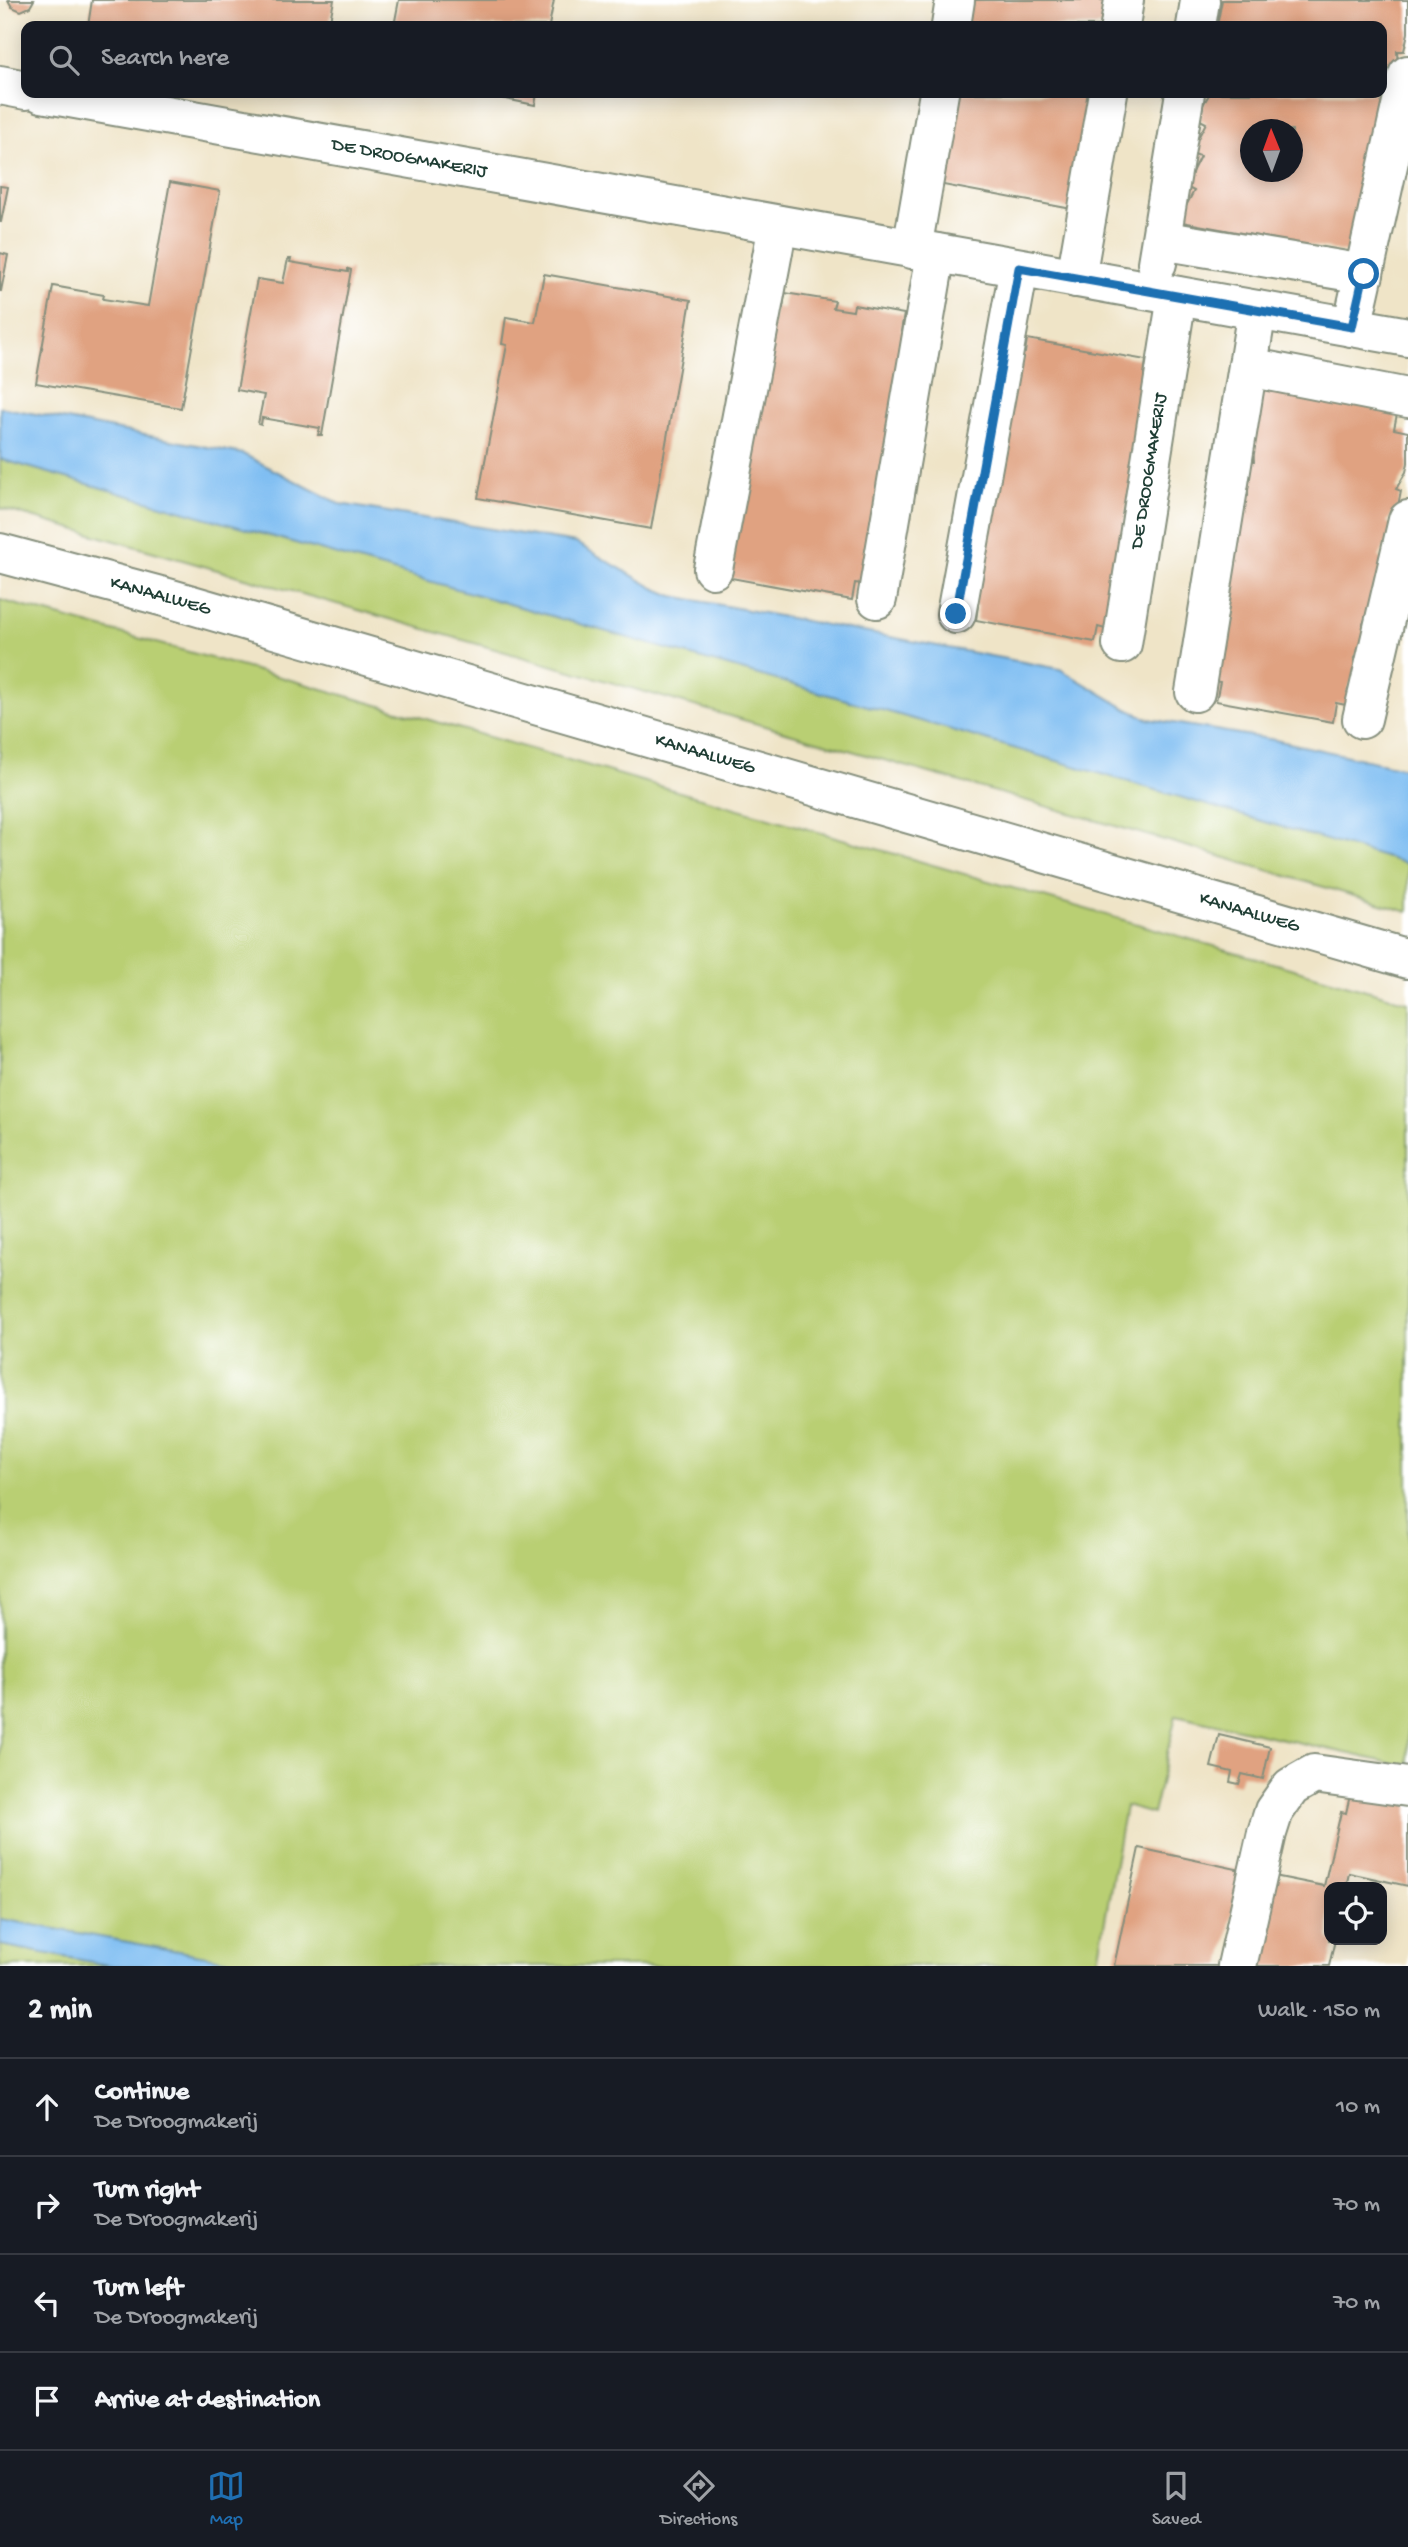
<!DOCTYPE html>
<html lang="en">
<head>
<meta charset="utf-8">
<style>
  body { margin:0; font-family:"Gochi Hand",sans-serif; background:#20242c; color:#f1f3f6 }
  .controls { position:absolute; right:21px; bottom:21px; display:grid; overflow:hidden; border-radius:14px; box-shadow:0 4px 18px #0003 }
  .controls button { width:63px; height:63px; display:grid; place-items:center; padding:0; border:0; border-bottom:2px solid #363941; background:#171b24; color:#f1f3f6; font:35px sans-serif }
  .compass { position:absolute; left:1240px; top:119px; width:63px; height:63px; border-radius:50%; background:#171b24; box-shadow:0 4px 18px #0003; rotate:359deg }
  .stop { position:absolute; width:21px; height:21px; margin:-16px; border:5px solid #1f6fb2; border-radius:50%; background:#fff }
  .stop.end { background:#1f6fb2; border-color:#fff; box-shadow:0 2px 7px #0008 }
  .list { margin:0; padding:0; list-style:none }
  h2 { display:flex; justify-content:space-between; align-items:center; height:91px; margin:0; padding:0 28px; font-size:30px }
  h2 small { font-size:23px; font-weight:400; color:#9ea1a6 }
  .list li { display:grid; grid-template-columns:46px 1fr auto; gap:21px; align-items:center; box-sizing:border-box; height:98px; padding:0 28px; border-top:2px solid #363941 }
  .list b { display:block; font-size:26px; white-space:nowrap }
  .list p { margin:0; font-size:23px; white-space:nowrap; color:#9ea1a6 }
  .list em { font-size:23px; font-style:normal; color:#9ea1a6 }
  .icon { flex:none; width:38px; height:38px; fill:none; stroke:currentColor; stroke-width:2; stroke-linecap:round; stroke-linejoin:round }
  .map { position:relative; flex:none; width:1408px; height:1966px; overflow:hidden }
  .search { position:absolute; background:#171b24; box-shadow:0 4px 18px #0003; left:21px; right:21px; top:21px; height:77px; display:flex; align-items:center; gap:18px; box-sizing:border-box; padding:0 24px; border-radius:14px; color:#9ea1a6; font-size:26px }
  .sheet { height:483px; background:#171b24 }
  nav { display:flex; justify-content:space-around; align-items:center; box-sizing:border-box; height:98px; border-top:2px solid #363941; background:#171b24; font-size:19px; color:#9ea1a6 }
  nav a { display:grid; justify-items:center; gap:4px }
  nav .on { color:#1f6fb2 }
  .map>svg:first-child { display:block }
</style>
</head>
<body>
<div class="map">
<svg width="1408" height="1966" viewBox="0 0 1408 1966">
  <rect width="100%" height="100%" fill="#fff"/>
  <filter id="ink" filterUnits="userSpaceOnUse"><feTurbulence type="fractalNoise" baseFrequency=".0143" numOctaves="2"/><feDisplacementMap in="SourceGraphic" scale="14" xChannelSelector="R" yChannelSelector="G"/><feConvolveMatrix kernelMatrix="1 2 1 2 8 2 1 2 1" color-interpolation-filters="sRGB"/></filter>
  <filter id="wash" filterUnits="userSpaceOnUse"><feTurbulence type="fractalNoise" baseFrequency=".00686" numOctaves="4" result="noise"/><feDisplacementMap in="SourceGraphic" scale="28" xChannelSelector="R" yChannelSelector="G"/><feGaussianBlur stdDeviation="1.57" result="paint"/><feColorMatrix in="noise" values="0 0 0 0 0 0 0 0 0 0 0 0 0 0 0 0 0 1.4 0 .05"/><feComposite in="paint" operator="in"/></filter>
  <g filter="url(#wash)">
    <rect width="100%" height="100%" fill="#efe4c7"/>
    <g fill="#b9cf73" stroke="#6c8654" stroke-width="2">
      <polygon points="0,459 945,728 1408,864 1408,912 1196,849 0,508"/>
      <polygon points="0,600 298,682 1408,1002 1408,1767 1176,1715 1153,1814 1125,1806 1097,1966 261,1966 0,1919"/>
      <polygon points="0,1945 113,1966 0,1966"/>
    </g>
    <g fill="#7ebdf2" stroke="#4e7d93" stroke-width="2">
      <polygon points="0,407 243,454 340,504 576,543 654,588 673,596 1060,669 1127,709 1149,719 1275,740 1408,769 1408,864 945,728 0,459"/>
      <polygon points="0,1919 261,1966 113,1966 0,1945"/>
    </g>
    <g id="blocks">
      <g fill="#e0a281" fill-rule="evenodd">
        <polygon points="8,0 34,0 30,7 21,11 12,7"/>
        <polygon points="92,0 334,0 329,26 190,26 171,23 171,26 88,26"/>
        <polygon points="399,0 554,0 549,26 394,26"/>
        <polygon points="971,0 1110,0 1105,26 966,26"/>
        <path d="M1222,0h186v33l-4,18h-7l1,19 -43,184 -173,-32 3,-14 9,-17 -6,-3 3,-14 9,-18 -6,-2 3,-14 9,-17 -6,-3 3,-15 7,-12h172v-67h-165zM1250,130h42v42h-42z"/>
        <polygon points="476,93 537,93 535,105"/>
        <polygon points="954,93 1093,93 1072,209 938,184"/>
        <polygon points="170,182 220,191 181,408 36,383 53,286 104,295 103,299 148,306"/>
        <polygon points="0,186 8,187 1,222 0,222"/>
        <polygon points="0,253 8,255 1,291 0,291"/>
        <polygon points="288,259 291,259 290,262 348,272 348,269 351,270 322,435 318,435 320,428 262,418 261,425 258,424 264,395 237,390 257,279 283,283"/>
        <polygon points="544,274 691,300 651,529 478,498 507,345 502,344 506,317 535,322"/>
        <polygon points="785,293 835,301 833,308 853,311 854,305 904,314 901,331 908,332 863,584 855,583 852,600 726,577 775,307 783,308"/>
        <polygon points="1027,339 1146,360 1144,375 1151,376 1105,629 1098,627 1095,642 976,620 978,606 971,604 1017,352 1025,353"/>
        <polygon points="1261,384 1398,409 1394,429 1408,432 1408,463 1406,472 1396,489 1401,491 1398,506 1387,522 1393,526 1389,539 1379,557 1385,560 1381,573 1372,590 1377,593 1363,624 1367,626 1365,641 1355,658 1361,661 1347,692 1353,695 1351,706 1336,703 1333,722 1216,701 1220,682 1208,680 1228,565 1235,565 1233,545 1236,530 1241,530 1241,497 1248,496 1247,463 1254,461 1252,442"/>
        <polygon points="1219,1735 1270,1747 1263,1779 1242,1774 1239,1784 1230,1782 1232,1772 1211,1767"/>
        <polygon points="1351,1791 1408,1803 1408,1886 1349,1873 1346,1887 1329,1887 1329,1940 1335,1940 1329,1966 1254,1966 1274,1876 1324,1886 1341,1812 1346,1813"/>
        <polygon points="1139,1848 1241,1870 1221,1966 1114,1966"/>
      </g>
    </g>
  </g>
  <g filter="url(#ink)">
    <use href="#blocks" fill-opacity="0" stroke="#87907e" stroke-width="2"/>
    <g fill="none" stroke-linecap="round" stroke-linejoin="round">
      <g stroke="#87907e" stroke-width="42">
        <g id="minor">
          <polyline points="951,26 955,0"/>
          <polyline points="1120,26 1124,0"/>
          <polyline points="1196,26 1200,1"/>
          <polyline points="0,85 26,90"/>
          <path id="s1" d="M42,93l1366,244"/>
          <polyline points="1161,240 1364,274"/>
          <polyline points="912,249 939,93"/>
          <polyline points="1157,263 1185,93"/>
          <polyline points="1076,278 1108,93"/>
          <polyline points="1352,327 1408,75"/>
          <polyline points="1248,367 1408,398"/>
          <path id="s2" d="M0,553l168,45 1240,361"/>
          <polyline points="713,569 778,225"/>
          <polyline points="877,599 936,253"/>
          <polyline points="956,614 1019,268"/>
          <path id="s3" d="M1122,644l55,-348"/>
          <polyline points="1195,692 1257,310"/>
          <polyline points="1362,719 1408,520"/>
          <polyline points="1237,1966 1267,1833 1274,1811 1291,1787 1314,1774 1408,1787"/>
        </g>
      </g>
      <use href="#minor" stroke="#fff" stroke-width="38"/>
    </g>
  </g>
  <g fill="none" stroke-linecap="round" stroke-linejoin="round" filter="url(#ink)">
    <polyline stroke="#1f6fb2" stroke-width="9" points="956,614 1019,268 1352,327 1364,274"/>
  </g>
  <g text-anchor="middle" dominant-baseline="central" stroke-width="5" stroke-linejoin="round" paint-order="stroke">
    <g font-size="19" fill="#1f3d34" stroke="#fff">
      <text stroke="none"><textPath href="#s1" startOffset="373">DE DROOGMAKERIJ</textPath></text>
      <text stroke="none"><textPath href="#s3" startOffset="175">DE DROOGMAKERIJ</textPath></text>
      <text stroke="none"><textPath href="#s2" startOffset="166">KANAALWEG</textPath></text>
      <text stroke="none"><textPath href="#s2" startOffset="733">KANAALWEG</textPath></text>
      <text stroke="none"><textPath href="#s2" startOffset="1300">KANAALWEG</textPath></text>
    </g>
  </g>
</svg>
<div class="controls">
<button><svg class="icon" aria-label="locate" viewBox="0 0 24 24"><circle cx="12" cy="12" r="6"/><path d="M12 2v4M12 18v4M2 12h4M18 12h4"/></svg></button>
</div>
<svg class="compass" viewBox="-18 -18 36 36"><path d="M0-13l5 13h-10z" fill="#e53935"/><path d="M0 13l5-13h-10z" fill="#9ea1a6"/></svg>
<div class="stop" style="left:1364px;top:274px"></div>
<div class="stop end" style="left:956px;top:614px"></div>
<div class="search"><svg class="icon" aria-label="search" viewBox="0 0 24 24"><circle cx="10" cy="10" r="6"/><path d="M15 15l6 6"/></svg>Search here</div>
</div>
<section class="sheet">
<h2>2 min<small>Walk · 150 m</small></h2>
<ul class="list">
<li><svg class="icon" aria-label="ahead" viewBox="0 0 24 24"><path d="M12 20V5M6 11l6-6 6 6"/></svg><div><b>Continue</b><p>De Droogmakerij</p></div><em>10 m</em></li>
<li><svg class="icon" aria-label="right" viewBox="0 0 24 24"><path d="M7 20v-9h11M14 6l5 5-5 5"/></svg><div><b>Turn right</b><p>De Droogmakerij</p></div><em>70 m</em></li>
<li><svg class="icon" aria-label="left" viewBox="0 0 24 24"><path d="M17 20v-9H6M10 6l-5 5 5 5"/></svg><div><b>Turn left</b><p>De Droogmakerij</p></div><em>70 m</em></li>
<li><svg class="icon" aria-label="arrive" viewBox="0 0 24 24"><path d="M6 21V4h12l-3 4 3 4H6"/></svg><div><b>Arrive at destination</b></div></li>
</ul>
</section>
<nav>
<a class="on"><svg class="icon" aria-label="map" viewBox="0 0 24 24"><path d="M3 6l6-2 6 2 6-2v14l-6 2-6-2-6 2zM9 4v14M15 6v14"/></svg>Map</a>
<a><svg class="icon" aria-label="directions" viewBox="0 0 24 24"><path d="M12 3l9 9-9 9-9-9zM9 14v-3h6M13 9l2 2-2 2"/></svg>Directions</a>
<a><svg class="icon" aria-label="saved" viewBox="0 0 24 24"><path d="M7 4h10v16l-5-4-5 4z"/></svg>Saved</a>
</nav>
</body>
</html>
